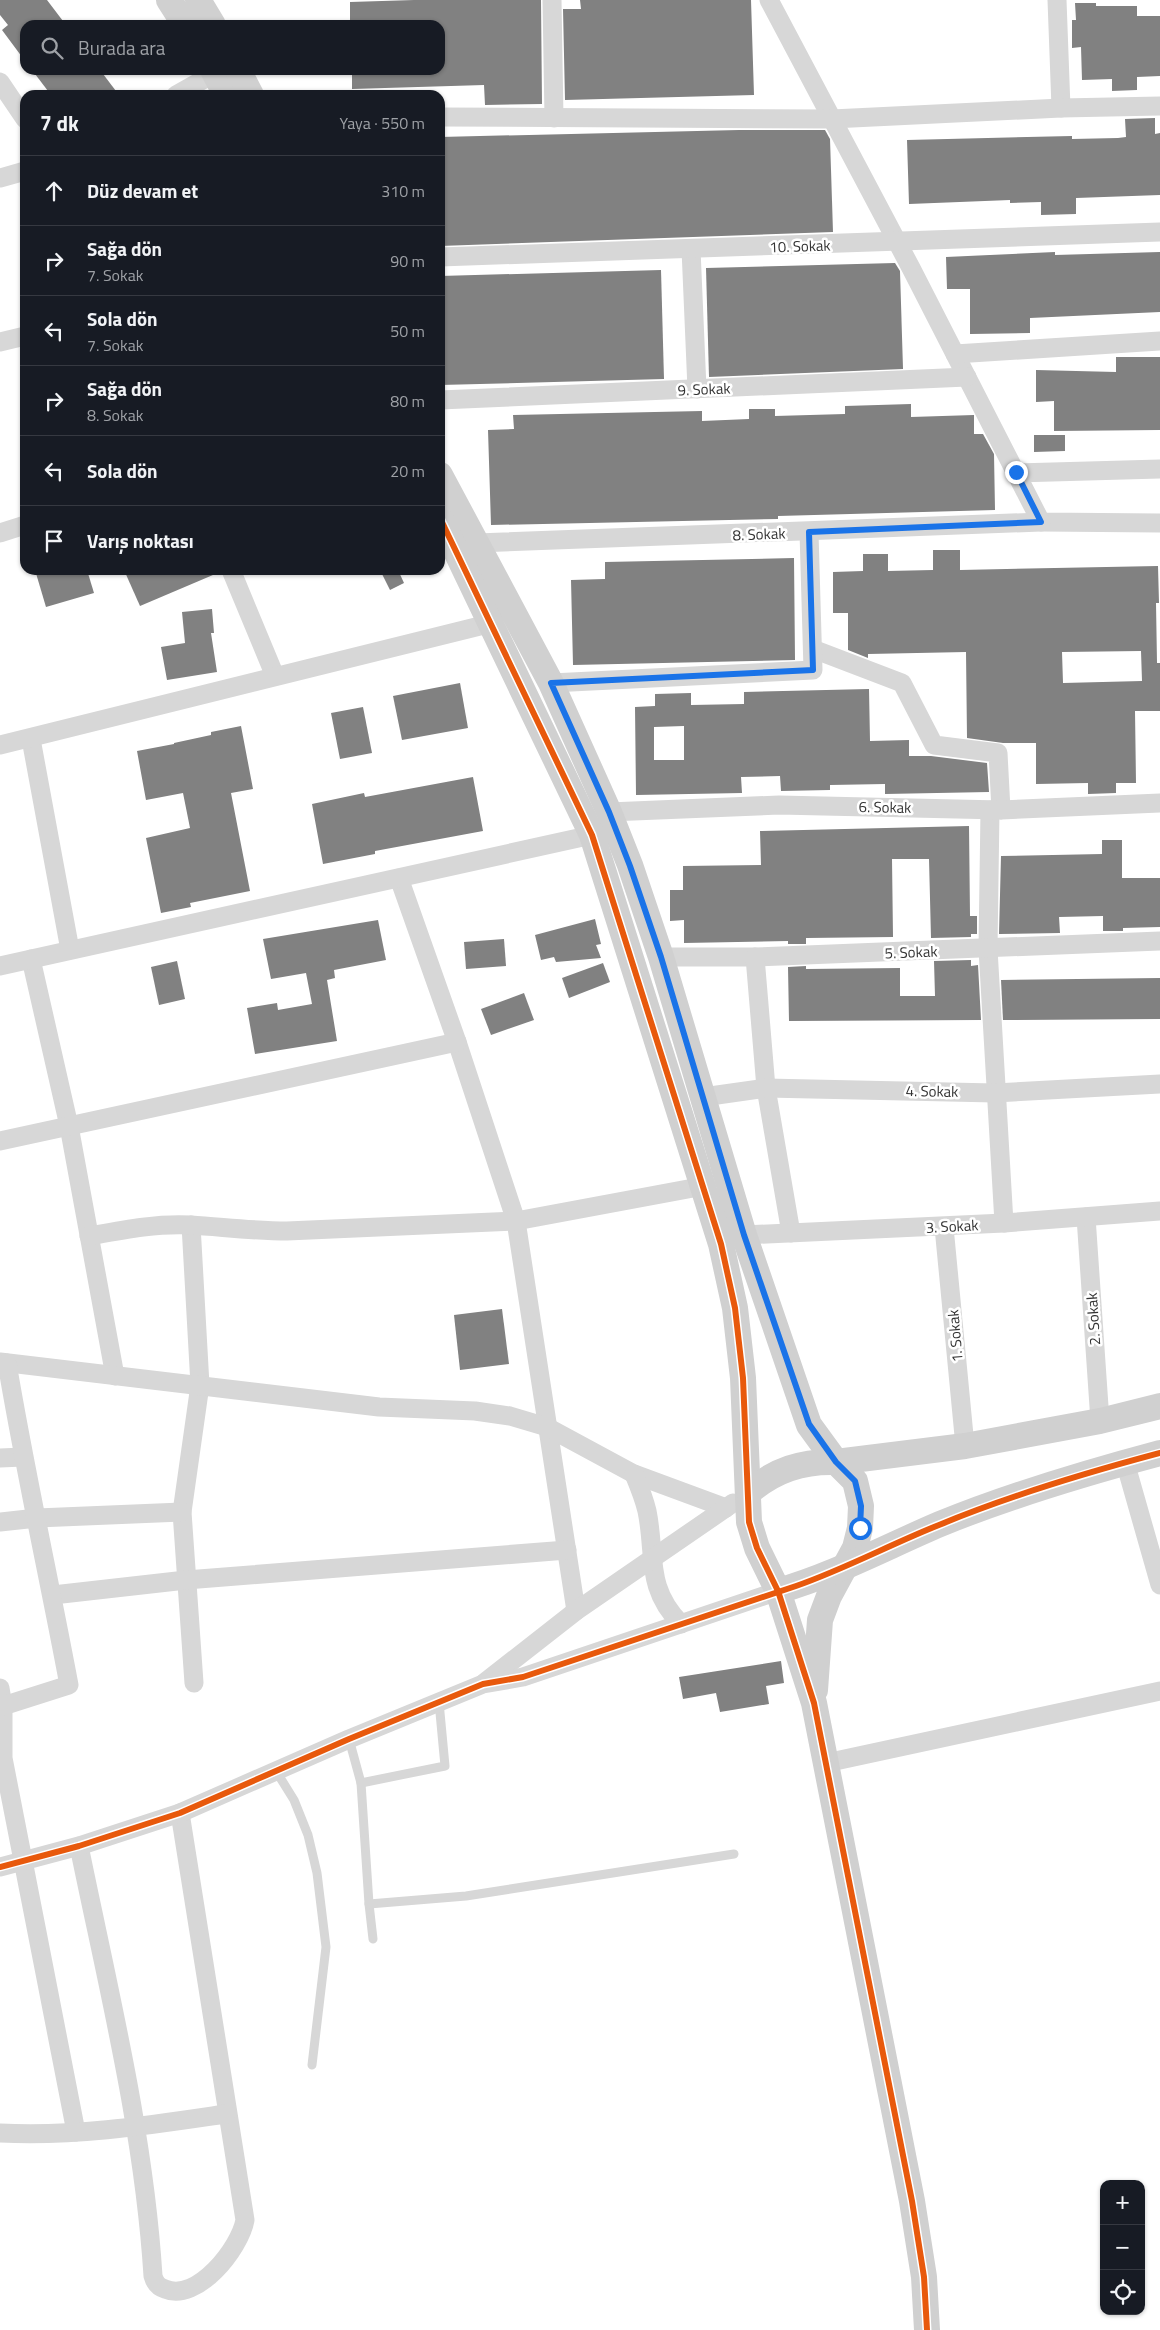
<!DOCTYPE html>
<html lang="tr">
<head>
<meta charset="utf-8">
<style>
  body { margin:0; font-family:"Titillium Web",sans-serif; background:#20242c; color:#f1f3f6 }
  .controls { position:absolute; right:15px; bottom:15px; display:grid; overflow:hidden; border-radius:10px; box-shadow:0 1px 4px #0004 }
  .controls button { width:45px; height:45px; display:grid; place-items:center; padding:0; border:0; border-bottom:1px solid #363941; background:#171b24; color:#f1f3f6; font:25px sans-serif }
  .stop { position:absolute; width:15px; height:15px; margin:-11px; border:4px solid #1a73e8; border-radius:50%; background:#fff }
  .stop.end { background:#1a73e8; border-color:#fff; box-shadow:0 1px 5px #0008 }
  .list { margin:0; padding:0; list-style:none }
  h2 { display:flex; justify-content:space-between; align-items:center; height:65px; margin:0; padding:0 20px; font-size:21px }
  h2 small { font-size:16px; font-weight:400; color:#9ea1a6 }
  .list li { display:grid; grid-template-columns:32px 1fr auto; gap:15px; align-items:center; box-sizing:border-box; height:70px; padding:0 20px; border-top:1px solid #363941 }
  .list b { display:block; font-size:19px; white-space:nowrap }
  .list p { margin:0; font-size:16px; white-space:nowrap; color:#9ea1a6 }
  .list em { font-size:16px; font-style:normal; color:#9ea1a6 }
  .icon { flex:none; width:28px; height:28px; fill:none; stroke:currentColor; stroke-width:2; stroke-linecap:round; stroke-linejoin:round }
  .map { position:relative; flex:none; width:1160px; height:2330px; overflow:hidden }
  .search { position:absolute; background:#171b24; box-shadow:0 1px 4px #0004; left:20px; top:20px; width:425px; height:55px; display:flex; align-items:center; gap:12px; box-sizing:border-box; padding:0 18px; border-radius:15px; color:#9ea1a6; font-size:19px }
  .panel { position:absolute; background:#171b24; box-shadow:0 1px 4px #0004; left:20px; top:90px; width:425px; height:485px; border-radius:15px }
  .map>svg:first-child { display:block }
</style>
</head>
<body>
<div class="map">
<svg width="1160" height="2330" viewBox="0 0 1160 2330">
  <rect width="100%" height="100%" fill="#fff"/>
  <g fill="#818181" fill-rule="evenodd">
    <polygon points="0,0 47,0 66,25 25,25 25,61 2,30 8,25 0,15"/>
    <polygon points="414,0 541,0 542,104 485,105 484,85 352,89 352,70 440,70 440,25 350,25 350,2"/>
    <polygon points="580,0 751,0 754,95 565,100 563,9 581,9"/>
    <polygon points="1075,3 1096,3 1096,6 1137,6 1137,16 1160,16 1160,76 1137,77 1137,90 1112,91 1112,79 1082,80 1081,47 1072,48 1072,20 1076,20"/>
    <polygon points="32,70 100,70 119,95 51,95"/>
    <polygon points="1155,118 1155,134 1160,133 1160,195 1076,198 1076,214 1041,215 1041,202 1010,203 1010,200 909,204 907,140 1072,136 1072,139 1118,138 1126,137 1125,119"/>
    <polygon points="739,130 825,130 830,139 833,232 440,246 440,137"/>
    <polygon points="1055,252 1055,255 1160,252 1160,312 1030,318 1030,333 970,334 970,289 947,289 946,257"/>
    <polygon points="895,263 900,271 903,369 709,377 706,268"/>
    <polygon points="661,270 664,379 440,385 440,276"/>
    <polygon points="1116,357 1160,357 1160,430 1054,431 1054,401 1036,402 1036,370 1116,372"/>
    <polygon points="911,404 911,417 974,415 974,434 983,434 994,454 995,510 778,516 778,519 491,525 488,430 514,429 513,415 702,411 702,421 749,419 749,409 775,409 775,416 845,414 845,406"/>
    <polygon points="1034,435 1065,435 1065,451 1034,452"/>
    <path d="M933,550h27v20l198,-4 1,37h-3l1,60h3v48h-25l1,72h-20v10l-28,1v-11l-52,1v-41h-33l-36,-5 -1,-86 -98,2v4l-20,-8v-37h-15v-41l30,-1v-17h25v17l45,-1zM1141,651l1,30 -79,2 -1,-31z"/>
    <polygon points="794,558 795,660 573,665 571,580 605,579 605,562"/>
    <polygon points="35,570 87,570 94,593 46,607"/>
    <polygon points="124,570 220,570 220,572 140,606"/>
    <polygon points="380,570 398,570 404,583 390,590"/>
    <polygon points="212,609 214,633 211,633 217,672 167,680 161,647 185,643 182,612"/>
    <polygon points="460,683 468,728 402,740 393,696"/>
    <path d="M869,689l1,52 39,-1v16h22l56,7 2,29 -104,2v-10l-55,1v5l-49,1 -1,-15 -39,1 1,16 -106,2 -1,-88 20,-1v-12l36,-1v12l53,-1v-12zM684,726v34h-30v-33z"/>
    <polygon points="363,707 372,753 340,759 331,713"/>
    <polygon points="241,726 253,789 231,793 250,891 190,903 191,907 161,913 146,838 190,828 183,793 146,800 137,751 174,744 174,743 211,735 211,732"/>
    <polygon points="473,777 483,831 375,851 375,854 323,864 312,804 364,793 365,797"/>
    <polygon points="969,826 970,916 977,916 977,934 971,934 971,937 931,938 929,859 892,859 893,937 806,938 806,944 788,944 788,941 684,943 684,920 670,921 670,890 683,890 683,866 761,865 760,831"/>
    <polygon points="1102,840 1122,840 1122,878 1160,878 1160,927 1123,928 1123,931 1103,931 1103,916 1059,917 1060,933 999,934 1001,856 1102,854"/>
    <polygon points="595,919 601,944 596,945 601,958 556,962 554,957 541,960 535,935"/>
    <polygon points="378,920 386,960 334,970 335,978 327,980 337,1041 255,1054 247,1008 277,1003 278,1010 312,1004 306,973 271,979 263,939"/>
    <polygon points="504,939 506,966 466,969 464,942"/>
    <polygon points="971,960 971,966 978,965 981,1020 789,1021 788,967 806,966 806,969 900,968 900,996 935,996 934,961"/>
    <polygon points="177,961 185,999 159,1005 151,967"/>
    <polygon points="603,963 610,982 569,998 562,978"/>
    <polygon points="1160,978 1160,1019 1003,1020 1001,980"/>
    <polygon points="524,993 534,1020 491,1035 481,1009"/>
    <polygon points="502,1309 509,1364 460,1370 454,1315"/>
    <polygon points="781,1661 784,1683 766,1686 769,1704 720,1712 716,1693 683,1699 679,1677"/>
  </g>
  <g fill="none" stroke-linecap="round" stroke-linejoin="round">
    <g stroke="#d7d7d7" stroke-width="9">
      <polyline points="349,1739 361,1783 369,1904 373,1939"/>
      <polyline points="276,1771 294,1800 308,1835 317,1873 326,1947 312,2065"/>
      <polyline points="361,1783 445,1766 439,1702"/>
      <polyline points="369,1904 466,1896 734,1854"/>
    </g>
    <g stroke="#d7d7d7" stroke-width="19">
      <polyline points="552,0 554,118"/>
      <polyline points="769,0 911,268 1041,522 1160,523"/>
      <polyline points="1057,0 1061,108"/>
      <polyline points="0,82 25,119"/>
      <polyline points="176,95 215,73"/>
      <polyline points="440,117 832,119 1061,108 1160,106"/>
      <polyline points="0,178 25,171"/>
      <polyline points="691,249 697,389"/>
      <polyline points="440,257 1160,232"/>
      <polyline points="0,342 25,336"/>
      <polyline points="955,354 1160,341"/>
      <polyline points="440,400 967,377"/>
      <polyline points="1016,473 1160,469"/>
      <polyline points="0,533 25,525"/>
      <polyline points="477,543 1041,522"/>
      <polyline points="231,570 275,676"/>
      <polyline points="813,649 902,683 934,745 998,753 1001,810"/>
      <polyline points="551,683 813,670 809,532"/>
      <polyline points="31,739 70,950"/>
      <polyline points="0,745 492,623"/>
      <polyline points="990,810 988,949 1004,1223"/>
      <polyline points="609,812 779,805 1001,810 1160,803"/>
      <polyline points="399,878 457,1042 516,1221 576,1611"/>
      <polyline points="661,957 755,957 1160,941"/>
      <polyline points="755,957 766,1088 791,1233"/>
      <polyline points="31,959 69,1126 115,1376"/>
      <polyline points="0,966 592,835"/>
      <polyline points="703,1097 766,1088 995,1093 1160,1084"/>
      <polyline points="0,1141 457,1042"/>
      <polyline points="1086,1217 1100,1421"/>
      <polyline points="191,1225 200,1385 182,1512 194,1683"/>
      <polyline points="944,1227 965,1446"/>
      <polyline points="744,1235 1004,1223 1160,1211"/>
      <path d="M89,1236c33,-6 68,-13 102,-11 32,2 64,6 96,6l229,-10 188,-35"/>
      <polyline points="0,1362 379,1407 475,1411 510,1416 547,1427 634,1474 726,1508"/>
      <polyline points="0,1458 23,1457"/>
      <polyline points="1125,1462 1160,1585"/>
      <path d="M634,1474c5,12 10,24 13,37 9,44 -2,77 34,113"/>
      <polyline points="0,1522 37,1518 182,1512"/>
      <polyline points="53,1595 186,1580 567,1550"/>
      <polyline points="484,1683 576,1611 733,1503"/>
      <polyline points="0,1688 3,1706 3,1758 76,2132"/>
      <path d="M0,1707l69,-22c-20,-107 -44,-214 -62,-322"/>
      <polyline points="826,1763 1160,1691"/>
      <path d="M79,1846c29,142 65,285 74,430 2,7 5,11 12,13 32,14 75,-41 80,-69l-65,-407"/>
      <polyline points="0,1867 79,1846 180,1813 349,1739 483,1684 523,1677 778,1591"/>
      <path d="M0,2133c76,4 151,-8 226,-19"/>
    </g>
    <g stroke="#d0d0d0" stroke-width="26">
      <polyline points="169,0 185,25"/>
      <polyline points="198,0 213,25"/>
      <polyline points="213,70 226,95"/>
      <polyline points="238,70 251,95"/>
      <polyline points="440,475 551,683 609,812 630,865 661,957 744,1235 809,1425 836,1462 855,1481 861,1506 860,1528 855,1548 829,1596 820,1620 815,1690"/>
      <polyline points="440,518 592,835 721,1244 735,1308 743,1378 749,1522 757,1548 778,1591 814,1703 912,2201 924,2277 927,2330"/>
      <path d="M749,1492c26,-22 53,-31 87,-30l129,-16 135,-25 60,-15"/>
      <path d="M778,1591c56,-16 108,-44 162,-67 71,-29 145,-51 220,-71"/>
    </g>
    <g stroke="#fff" stroke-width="9">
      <g id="cycleway">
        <polyline points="440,518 592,835 721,1244 735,1308 743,1378 749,1522 757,1548 778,1591 814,1703 912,2201 924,2277 927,2330"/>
        <path d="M0,1867l79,-21 101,-33 169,-74 134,-55 40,-7 273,-91c49,-17 95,-42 143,-61 72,-30 146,-52 221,-72"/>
      </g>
    </g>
    <use href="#cycleway" stroke="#e8590c" stroke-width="6"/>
  </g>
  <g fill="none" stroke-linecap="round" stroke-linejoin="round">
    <polyline stroke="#1a73e8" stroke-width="6" points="860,1528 861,1506 855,1481 836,1462 809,1424 744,1235 661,957 630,866 609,812 551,683 813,670 809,532 1041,522 1016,472"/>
  </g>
  <g text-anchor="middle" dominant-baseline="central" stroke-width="5" stroke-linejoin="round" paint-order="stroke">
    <g font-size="15" fill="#333" stroke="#fff">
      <text transform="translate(800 246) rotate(-2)">10. Sokak</text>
      <text transform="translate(704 389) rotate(-2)">9. Sokak</text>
      <text transform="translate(759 534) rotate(-2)">8. Sokak</text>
      <text transform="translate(885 807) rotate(1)">6. Sokak</text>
      <text transform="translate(911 952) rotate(-2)">5. Sokak</text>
      <text transform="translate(932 1091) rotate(1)">4. Sokak</text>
      <text transform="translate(952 1226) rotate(-3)">3. Sokak</text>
      <text transform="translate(1093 1319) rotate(-94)">2. Sokak</text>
      <text transform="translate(955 1336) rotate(-95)">1. Sokak</text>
    </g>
  </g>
</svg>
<div class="controls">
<button>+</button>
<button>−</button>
<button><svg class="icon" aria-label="locate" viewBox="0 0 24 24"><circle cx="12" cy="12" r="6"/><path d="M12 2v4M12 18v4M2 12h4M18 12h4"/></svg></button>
</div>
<div class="stop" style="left:860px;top:1528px"></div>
<div class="stop end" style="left:1016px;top:472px"></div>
<div class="search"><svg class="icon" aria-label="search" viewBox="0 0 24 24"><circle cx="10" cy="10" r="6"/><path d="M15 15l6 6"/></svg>Burada ara</div>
<section class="panel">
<h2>7 dk<small>Yaya · 550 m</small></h2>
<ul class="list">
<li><svg class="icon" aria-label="ahead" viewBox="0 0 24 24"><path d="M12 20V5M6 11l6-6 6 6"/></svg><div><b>Düz devam et</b></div><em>310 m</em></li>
<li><svg class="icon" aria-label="right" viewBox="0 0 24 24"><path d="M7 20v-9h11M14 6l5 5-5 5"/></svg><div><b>Sağa dön</b><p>7. Sokak</p></div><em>90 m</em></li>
<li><svg class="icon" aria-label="left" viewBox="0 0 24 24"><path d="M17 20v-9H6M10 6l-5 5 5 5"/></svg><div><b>Sola dön</b><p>7. Sokak</p></div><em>50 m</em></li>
<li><svg class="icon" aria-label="right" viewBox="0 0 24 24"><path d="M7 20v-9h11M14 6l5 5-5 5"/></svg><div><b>Sağa dön</b><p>8. Sokak</p></div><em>80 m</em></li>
<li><svg class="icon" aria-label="left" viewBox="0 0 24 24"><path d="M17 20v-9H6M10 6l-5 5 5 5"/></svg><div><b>Sola dön</b></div><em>20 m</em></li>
<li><svg class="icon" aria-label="arrive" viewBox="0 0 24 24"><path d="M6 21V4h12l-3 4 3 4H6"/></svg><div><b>Varış noktası</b></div></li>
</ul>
</section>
</div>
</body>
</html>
